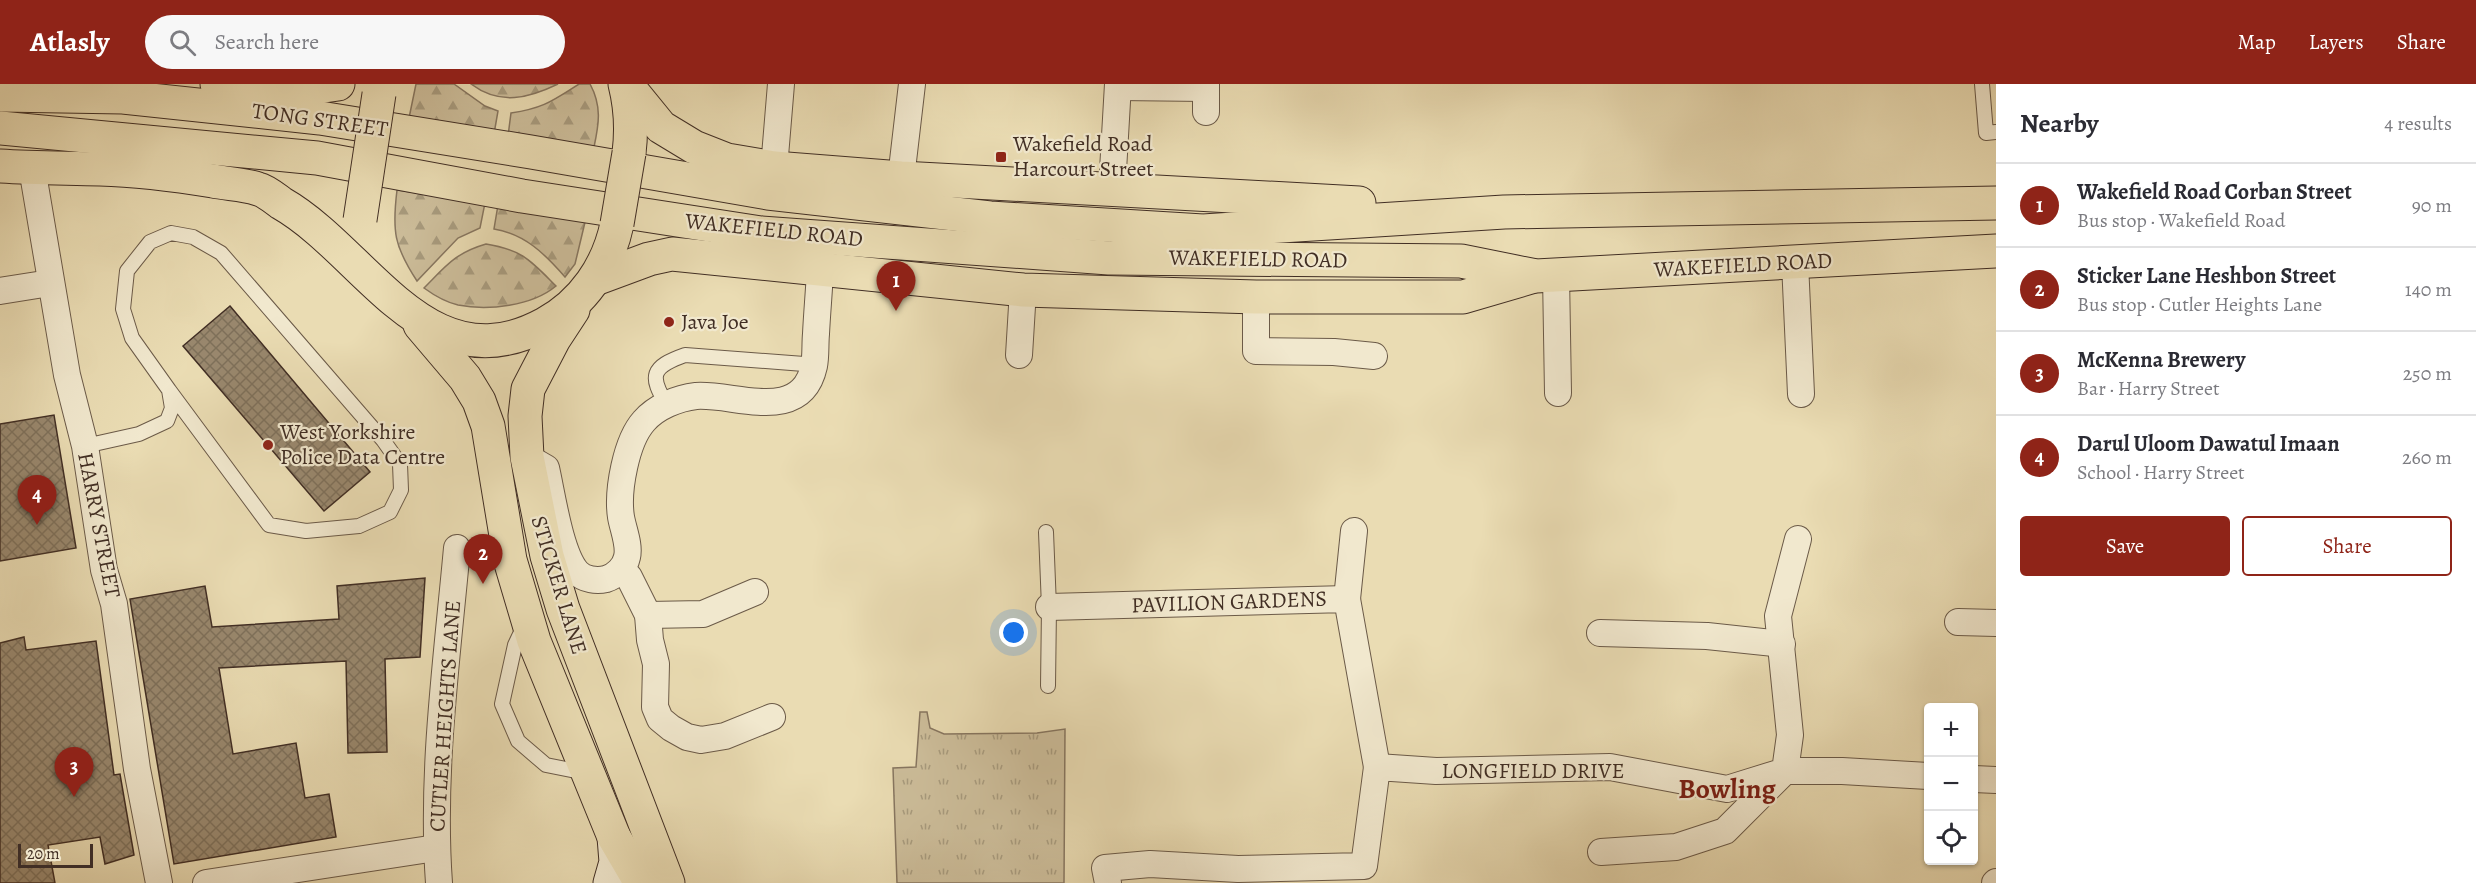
<!DOCTYPE html>
<html lang="en">
<head>
<meta charset="utf-8">
<style>
  body { margin:0; font-family:Alegreya,serif; background:#f7f7f7; color:#2b2b33 }
  .controls { position:absolute; right:18px; bottom:18px; display:grid; overflow:hidden; border-radius:6px; box-shadow:0 2px 4px #0004 }
  .controls button { width:54px; height:54px; display:grid; place-items:center; padding:0; border:0; border-bottom:2px solid #e1e1e2; background:#fff; color:#2b2b33; font:30px sans-serif }
  .scale { position:absolute; left:18px; bottom:15px; width:75px; box-sizing:border-box; padding-left:6px; border:3px solid #412e24; border-top:0; font-size:16px; line-height:21px; white-space:nowrap; color:#412e24; -webkit-text-stroke:4px #f1e8ce; paint-order:stroke }
  .you { position:absolute; left:1014px; top:549px; width:21px; height:21px; margin:-15px; border:4px solid #fff; border-radius:50%; background:#1a73e8; box-shadow:0 0 0 9px #1a73e833 }
  .badge { display:grid; place-items:center; width:39px; height:39px; border-radius:50%; background:#8f2418; color:#fff; font-size:20px; font-weight:700 }
  .pin { position:absolute; translate:-50% -50px; filter:drop-shadow(0 2px 3px #0008) }
  .pin::after { content:''; position:absolute; top:32px; width:21px; height:18px; background:inherit; clip-path:polygon(0 0,100% 0,50% 100%) }
  .list { margin:0; padding:0; list-style:none }
  h2 { display:flex; justify-content:space-between; align-items:center; height:78px; margin:0; padding:0 24px; font-size:26px }
  h2 small { font-size:20px; font-weight:400; color:#7c7c81 }
  .list li { display:grid; grid-template-columns:39px 1fr auto; gap:18px; align-items:center; box-sizing:border-box; height:84px; padding:0 24px; border-top:2px solid #e1e1e2 }
  .list b { display:block; font-size:22px; white-space:nowrap }
  .list p { margin:0; font-size:20px; white-space:nowrap; color:#7c7c81 }
  .list em { font-size:20px; font-style:normal; color:#7c7c81 }
  .actions { display:flex; gap:12px; padding:18px 24px }
  .actions a { flex:1; padding:14px 0; border:2px solid #8f2418; border-radius:6px; text-align:center; font-size:21px; color:#8f2418 }
  .actions .main { background:#8f2418; color:#fff }
  .icon { flex:none; width:33px; height:33px; fill:none; stroke:currentColor; stroke-width:2; stroke-linecap:round; stroke-linejoin:round }
  .map { position:relative; flex:none; width:1996px; height:799px; overflow:hidden }
  header { display:flex; align-items:center; gap:36px; box-sizing:border-box; height:84px; padding:0 30px; background:#8f2418; color:#fff }
  header strong { font-size:28px }
  nav { display:flex; gap:33px; margin-inline-start:auto; font-size:21px }
  .search { width:420px; height:54px; background:#f7f7f7; display:flex; align-items:center; gap:15px; box-sizing:border-box; padding:0 21px; border-radius:33px; color:#7c7c81; font-size:22px }
  main { display:flex }
  aside { flex:1; background:#fff }
  .map>svg:first-child { display:block }
</style>
</head>
<body>
<header>
<strong>Atlasly</strong>
<div class="search"><svg class="icon" aria-label="search" viewBox="0 0 24 24"><circle cx="10" cy="10" r="6"/><path d="M15 15l6 6"/></svg>Search here</div>
<nav><a>Map</a><a>Layers</a><a>Share</a></nav>
</header>
<main>
<div class="map">
<svg width="1996" height="799" viewBox="0 0 1996 799">
  <defs>
    <pattern id="forest-firs" width="22" height="20" patternUnits="userSpaceOnUse" patternTransform="scale(1.5)"><rect width="22" height="20" fill="#cdbe9b"/><path d="M5 1l3.5 6h-7zM16 11l3.5 6h-7z" fill="#a89b7e"/></pattern>
    <pattern id="park-tufts" width="24" height="20" patternUnits="userSpaceOnUse" patternTransform="scale(1.5)"><rect width="24" height="20" fill="#cdbe9b"/><path d="M3 7l-1-3M5 7V3M7 7l1-3M15 17l-1-3M17 17v-4M19 17l1-3" fill="none" stroke="#a89b7e"/></pattern>
    <pattern id="building-cross-hatch" width="8" height="8" patternUnits="userSpaceOnUse" patternTransform="scale(1.5)"><rect width="8" height="8" fill="#99886e"/><path d="M0 0l8 8M0 8l8-8" fill="none" stroke="#7e705a"/></pattern>
  </defs>
  <rect width="100%" height="100%" fill="#eadcb3"/>
  <filter id="stains"><feTurbulence type="fractalNoise" baseFrequency=".00333" numOctaves="4"/><feColorMatrix values="0 0 0 0 .2 0 0 0 0 .09 0 0 0 0 .02 0 0 0 .5 -.17"/></filter>
  <radialGradient id="worn" r=".72"><stop offset=".6" stop-color="#630" stop-opacity="0"/><stop offset="1" stop-color="#630" stop-opacity=".3"/></radialGradient>
  <g fill="url(#forest-firs)" stroke="#877660" stroke-width="1.5">
    <polygon points="416,0 454,0 485,22 498,27 494,50 409,34"/>
    <path d="M471,0h87c-29,14 -58,22 -87,0z"/>
    <path d="M579,0h11c12,22 9,40 4,63l-86,-11 3,-23c33,-5 41,-12 68,-29z"/>
    <path d="M397,106l88,13 -5,25 -22,10 -41,43c-23,-35 -25,-50 -20,-91z"/>
    <path d="M498,121l88,13 -11,46 -10,13c-20,-23 -40,-43 -71,-48z"/>
    <path d="M486,160c37,6 45,17 70,42 -24,20 -68,25 -98,19 -13,-3 -23,-9 -34,-17 22,-22 31,-35 62,-44z"/>
  </g>
  <polygon fill="url(#park-tufts)" stroke="#877660" stroke-width="1.5" points="920,628 927,628 930,644 944,650 1037,649 1065,645 1064,799 897,799 893,684 916,683"/>
  <g fill="url(#building-cross-hatch)" stroke="#412e24" stroke-width="1.5">
    <polygon points="230,222 370,388 324,427 183,262"/>
    <polygon points="54,331 76,464 0,477 0,340"/>
    <polygon points="425,494 420,573 385,575 387,668 348,669 346,577 219,584 233,670 296,659 305,714 329,710 336,753 174,780 130,515 205,502 212,543 339,535 337,502"/>
    <polygon points="24,553 26,566 96,557 114,691 120,690 134,771 105,780 100,753 48,761 55,799 0,799 0,559"/>
  </g>
  <g fill="none" stroke-linecap="round" stroke-linejoin="round">
    <g stroke="#6b5a48" stroke-width="16">
      <g id="lane">
        <polyline points="1982,0 1986,49 1996,48"/>
        <path d="M667,321c-18,-29 -16,-38 18,-50l119,9 11,-6"/>
        <polyline points="85,362 139,350 167,337 172,324 169,306 132,254 123,225 127,187 150,158 171,149 193,153 221,169 383,356 400,380 401,406 390,428 359,442 306,447 269,441 169,306"/>
        <polyline points="1046,448 1049,523 1048,602"/>
        <polyline points="524,542 515,561 502,620 518,657 546,681 586,689"/>
      </g>
    </g>
    <g stroke="#6b5a48" stroke-width="28">
      <g id="street">
        <polyline points="1118,3 1206,4"/>
        <polyline points="1206,28 1206,0"/>
        <polyline points="32,84 67,291 85,362 104,486 114,520 137,685 159,799"/>
        <polyline points="774,84 781,0"/>
        <polyline points="901,94 912,0"/>
        <polyline points="1112,104 1118,0"/>
        <polyline points="1795,179 1801,310"/>
        <polyline points="1556,191 1558,309"/>
        <polyline points="0,207 50,199"/>
        <polyline points="1256,213 1256,267 1334,268 1374,272"/>
        <polyline points="1019,271 1023,206"/>
        <path d="M527,373l19,11c6,26 14,85 31,104 7,8 20,9 29,7 10,-3 19,-12 21,-22 3,-12 -4,-28 -6,-40 -4,-26 5,-76 23,-96 12,-14 34,-23 52,-25 39,-3 105,29 118,-30 2,-10 1,-22 2,-32 1,-21 3,-42 4,-63"/>
        <polyline points="622,485 629,493 648,531 650,556 656,580 655,623 660,635 671,644 687,653 701,656 725,652 772,633"/>
        <polyline points="1347,515 1354,447"/>
        <polyline points="1049,523 1347,515 1377,683"/>
        <polyline points="648,531 703,530 755,508"/>
        <polyline points="1958,538 1996,539"/>
        <polyline points="1600,549 1707,552 1782,560"/>
        <polyline points="1974,695 1996,696"/>
        <polyline points="1601,768 1676,763 1725,747 1785,687 1842,687 1928,692"/>
        <polyline points="206,799 436,764"/>
        <path d="M439,799c-8,-111 8,-224 18,-335"/>
        <polyline points="1108,799 1105,784 1150,780 1238,785 1364,782 1377,683 1436,687 1610,683 1727,705 1785,687 1790,651 1778,532 1798,455"/>
        <polyline points="1995,799 1996,798"/>
      </g>
    </g>
    <g stroke="#412e24" stroke-width="35">
      <polyline id="secondary" points="610,799 616,778 614,753"/>
    </g>
    <g stroke="#412e24" stroke-width="35">
      <g id="primary">
        <polyline points="626,0 661,43 694,63 727,76 774,84 901,94 1359,119"/>
        <polyline points="0,11 123,13 320,34 531,68 768,109 990,134 1203,147 1504,128 1996,119"/>
        <polyline points="0,44 317,74 522,112 761,149 1109,174 1461,177 1536,192 1996,167"/>
        <polyline points="595,195 649,175 672,170 1023,206 1256,213 1463,213 1531,193"/>
      </g>
    </g>
    <g stroke="#412e24" stroke-width="35">
      <g id="highway">
        <polyline points="217,0 290,7 338,0"/>
        <path d="M625,0c6,24 7,45 4,69"/>
        <path d="M0,82c33,2 67,2 100,3 37,1 76,6 113,12 14,3 31,3 45,8 8,2 16,9 23,14 86,49 146,185 264,121 38,-21 63,-57 72,-100"/>
        <polyline points="573,226 554,255 528,305 525,332 527,373 547,472 563,525 668,799"/>
        <polyline points="420,241 465,294 479,317 488,342 510,476 534,557 614,753 641,799"/>
      </g>
    </g>
    <use href="#lane" stroke="#f1e8ce" stroke-width="14"/>
    <use href="#street" stroke="#f1e8ce" stroke-width="26"/>
    <use href="#secondary" stroke="#f1e8ce" stroke-width="33"/>
    <use href="#primary" stroke="#eadcb3" stroke-width="33"/>
    <use href="#highway" stroke="#eadcb3" stroke-width="33"/>
    <g stroke="#412e24" stroke-width="35" stroke-linecap="butt">
      <g id="highway-bridge">
        <polyline points="360,136 379,10"/>
        <polyline points="617,140 629,69"/>
      </g>
    </g>
    <use href="#highway-bridge" stroke="#eadcb3" stroke-width="33"/>
  </g>
  <g fill="#8f2418" stroke="#f1e8ce" stroke-width="2">
    <rect x="995" y="67" width="12" height="12" rx="3"/>
    <circle cx="669" cy="238" r="6"/>
    <circle cx="268" cy="361" r="6"/>
  </g>
  <g text-anchor="middle" dominant-baseline="central" stroke-width="4.5" stroke-linejoin="round" paint-order="stroke">
    <g font-size="22" fill="#412e24" stroke="#f1e8ce">
      <text transform="translate(320 36) rotate(8)">TONG STREET</text>
      <text transform="translate(774 146) rotate(6)">WAKEFIELD ROAD</text>
      <text transform="translate(1258 175) rotate(1)">WAKEFIELD ROAD</text>
      <text transform="translate(1743 181) rotate(-3)">WAKEFIELD ROAD</text>
      <text transform="translate(99 441) rotate(79)">HARRY STREET</text>
      <text transform="translate(559 501) rotate(73)">STICKER LANE</text>
      <text transform="translate(1229 518) rotate(-2)">PAVILION GARDENS</text>
      <text transform="translate(445 632) rotate(-86)">CUTLER HEIGHTS LANE</text>
      <text x="1533" y="687">LONGFIELD DRIVE</text>
    </g>
    <g font-size="22" fill="#412e24" stroke="#f1e8ce" text-anchor="start">
      <text x="1013" y="60">Wakefield Road<tspan x="1013" dy="25">Harcourt Street</tspan></text>
      <text x="681" y="238">Java Joe</text>
      <text x="280" y="348">West Yorkshire<tspan x="280" dy="25">Police Data Centre</tspan></text>
    </g>
    <g font-size="28" font-weight="bold" fill="#7a1f14" stroke="#f1e8ce">
      <text x="1727" y="705">Bowling</text>
    </g>
  </g>
  <rect width="100%" height="100%" filter="url(#stains)"/>
  <rect width="100%" height="100%" fill="url(#worn)"/>
</svg>
<div class="controls">
<button>+</button>
<button>−</button>
<button><svg class="icon" aria-label="locate" viewBox="0 0 24 24"><circle cx="12" cy="12" r="6"/><path d="M12 2v4M12 18v4M2 12h4M18 12h4"/></svg></button>
</div>
<div class="scale">20 m</div>
<div class="you"></div>
<div class="pin badge" style="left:896px;top:227px">1</div>
<div class="pin badge" style="left:483px;top:500px">2</div>
<div class="pin badge" style="left:74px;top:713px">3</div>
<div class="pin badge" style="left:37px;top:441px">4</div>
</div>
<aside>
<h2>Nearby<small>4 results</small></h2>
<ul class="list">
<li><span class="badge">1</span><div><b>Wakefield Road Corban Street</b><p>Bus stop · Wakefield Road</p></div><em>90 m</em></li>
<li><span class="badge">2</span><div><b>Sticker Lane Heshbon Street</b><p>Bus stop · Cutler Heights Lane</p></div><em>140 m</em></li>
<li><span class="badge">3</span><div><b>McKenna Brewery</b><p>Bar · Harry Street</p></div><em>250 m</em></li>
<li><span class="badge">4</span><div><b>Darul Uloom Dawatul Imaan</b><p>School · Harry Street</p></div><em>260 m</em></li>
</ul>
<div class="actions"><a class="main">Save</a><a>Share</a></div>
</aside>
</main>
</body>
</html>
